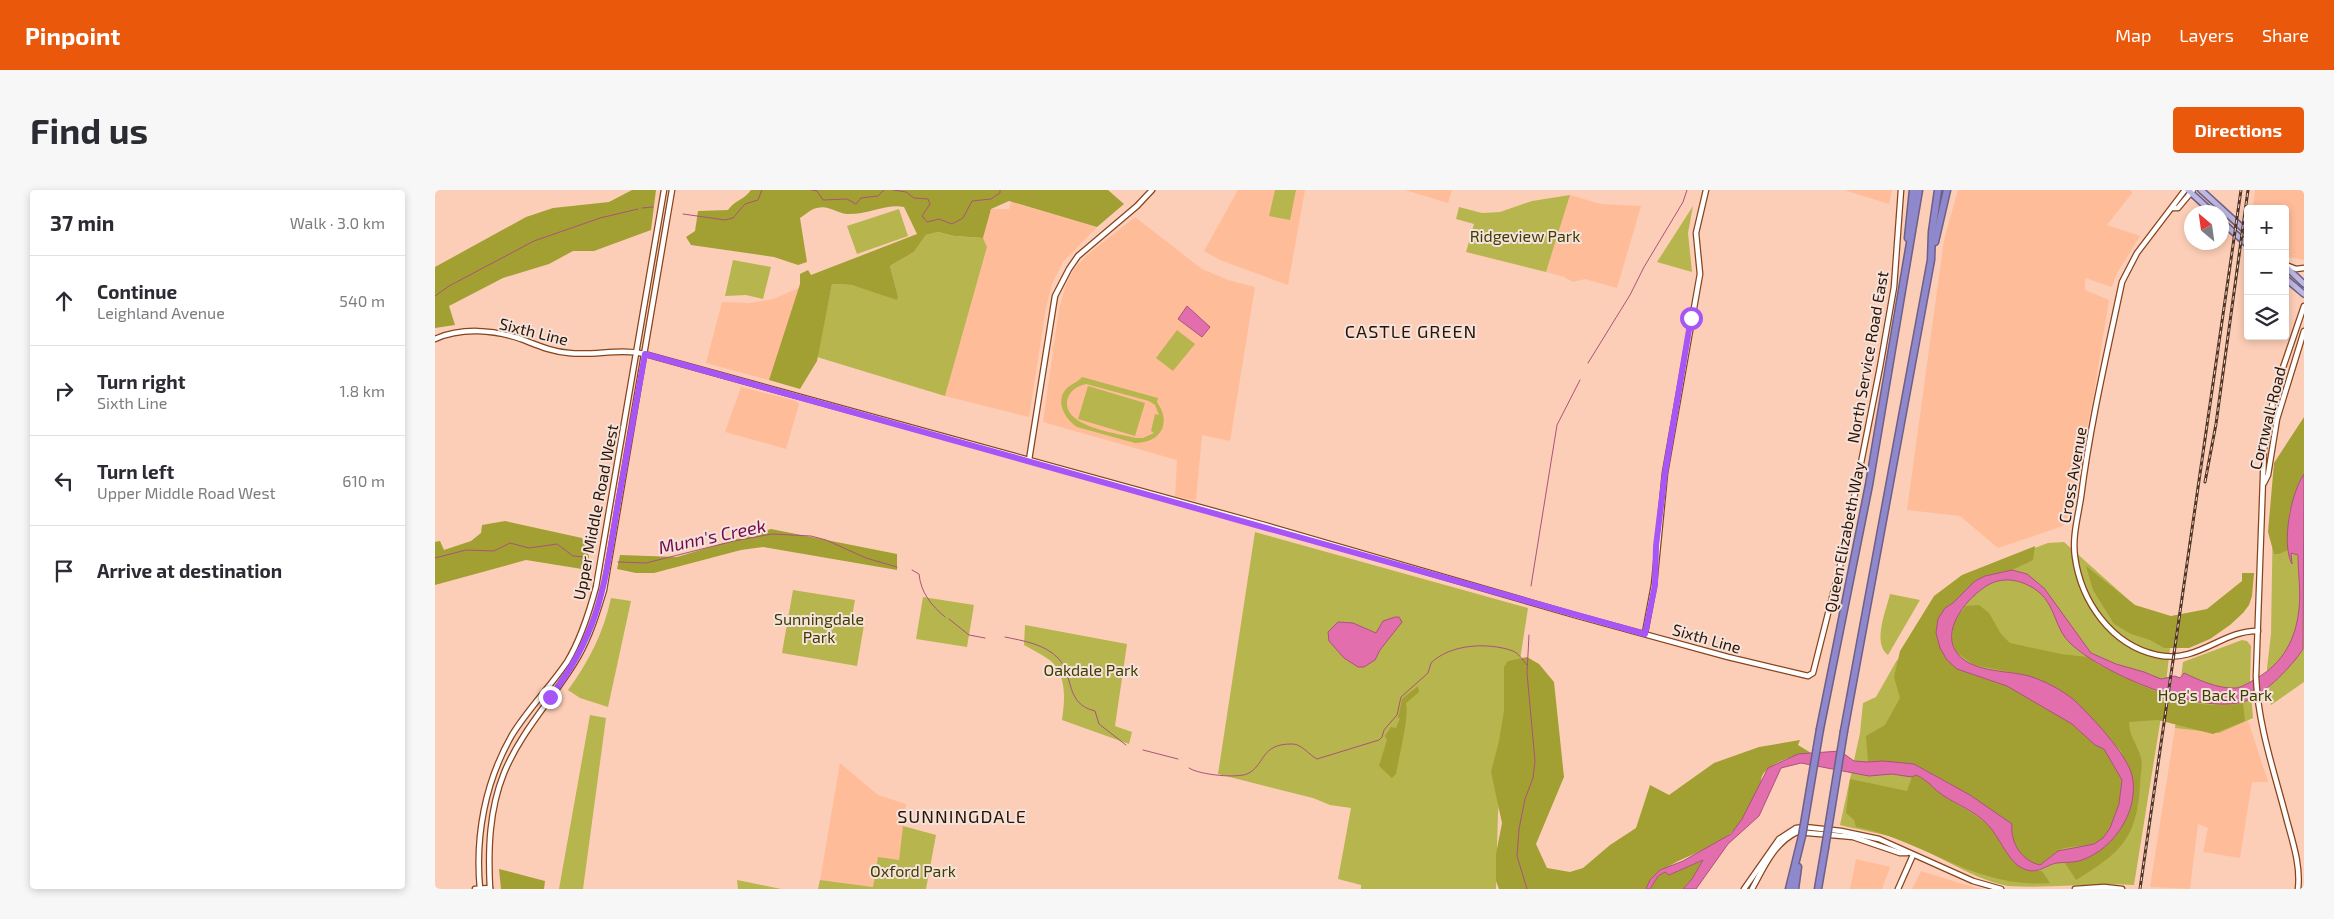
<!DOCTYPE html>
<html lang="en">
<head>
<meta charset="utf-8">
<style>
  body { margin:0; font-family:"Exo 2",sans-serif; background:#f7f7f7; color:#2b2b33 }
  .controls { position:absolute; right:15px; top:15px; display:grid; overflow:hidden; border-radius:5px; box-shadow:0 2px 8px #0003 }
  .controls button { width:45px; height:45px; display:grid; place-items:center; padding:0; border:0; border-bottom:1px solid #e1e1e2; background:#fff; color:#2b2b33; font:25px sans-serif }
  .compass { position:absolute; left:1749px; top:15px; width:45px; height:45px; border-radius:50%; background:#fff; box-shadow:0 2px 8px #0003; rotate:331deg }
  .stop { position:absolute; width:15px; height:15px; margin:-11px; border:4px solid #a855f7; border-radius:50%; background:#fff }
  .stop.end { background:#a855f7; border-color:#fff; box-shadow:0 1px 5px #0008 }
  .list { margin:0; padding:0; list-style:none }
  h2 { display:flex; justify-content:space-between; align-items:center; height:65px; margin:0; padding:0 20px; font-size:21px }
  h2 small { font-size:16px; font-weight:400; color:#7c7c81 }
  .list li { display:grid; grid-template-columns:32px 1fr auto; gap:15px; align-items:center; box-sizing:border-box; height:90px; padding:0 20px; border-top:1px solid #e1e1e2 }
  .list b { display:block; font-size:19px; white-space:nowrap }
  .list p { margin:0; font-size:16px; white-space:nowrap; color:#7c7c81 }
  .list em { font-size:16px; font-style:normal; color:#7c7c81 }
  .icon { flex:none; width:28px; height:28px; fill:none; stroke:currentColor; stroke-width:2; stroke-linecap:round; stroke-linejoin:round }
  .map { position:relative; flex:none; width:1869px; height:699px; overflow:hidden; border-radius:5px }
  header { display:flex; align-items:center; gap:30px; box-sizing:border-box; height:70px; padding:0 25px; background:#ea580c; color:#fff }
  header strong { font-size:24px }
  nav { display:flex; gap:28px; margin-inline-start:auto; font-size:18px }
  .intro { display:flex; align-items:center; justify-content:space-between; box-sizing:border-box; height:120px; padding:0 30px }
  h1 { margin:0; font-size:35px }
  .button { padding:12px 22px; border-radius:5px; background:#ea580c; color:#fff; font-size:18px; font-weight:700 }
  main { display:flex; gap:30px; padding:0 30px }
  aside { flex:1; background:#fff; border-radius:5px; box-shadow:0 2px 8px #0003 }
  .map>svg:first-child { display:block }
</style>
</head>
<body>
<header>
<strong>Pinpoint</strong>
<nav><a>Map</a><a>Layers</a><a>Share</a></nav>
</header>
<div class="intro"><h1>Find us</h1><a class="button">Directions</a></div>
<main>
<aside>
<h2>37 min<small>Walk · 3.0 km</small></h2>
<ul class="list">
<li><svg class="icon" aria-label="ahead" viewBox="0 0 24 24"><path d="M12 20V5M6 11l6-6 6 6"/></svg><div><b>Continue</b><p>Leighland Avenue</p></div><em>540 m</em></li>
<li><svg class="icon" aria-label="right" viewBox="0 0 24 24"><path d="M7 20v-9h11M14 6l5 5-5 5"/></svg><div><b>Turn right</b><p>Sixth Line</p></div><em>1.8 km</em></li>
<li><svg class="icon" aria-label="left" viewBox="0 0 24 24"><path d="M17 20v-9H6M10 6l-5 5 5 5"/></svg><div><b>Turn left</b><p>Upper Middle Road West</p></div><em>610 m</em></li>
<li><svg class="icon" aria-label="arrive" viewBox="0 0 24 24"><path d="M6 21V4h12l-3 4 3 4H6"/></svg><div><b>Arrive at destination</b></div></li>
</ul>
</aside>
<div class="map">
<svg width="1869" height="699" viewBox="0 0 1869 699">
  <rect width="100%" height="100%" fill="#fdceb7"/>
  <g fill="#ffbc99">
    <polygon points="803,0 870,0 853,95 785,70 769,61"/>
    <polygon points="970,0 1017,0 1013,13"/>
    <polygon points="1409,0 1457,0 1454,14"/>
    <polygon points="1523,0 1696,0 1697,3 1672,35 1705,46 1682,83 1677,97 1650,88 1650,100 1674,110 1658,209 1634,325 1628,336 1563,358 1525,326 1472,320 1509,50"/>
    <polygon points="1820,0 1869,0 1869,70 1854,67 1850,63 1850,19 1818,19"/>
    <polygon points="1135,5 1166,14 1206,16 1182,98 1150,89 1138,92 1129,87 1111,82"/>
    <polygon points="576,12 662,37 628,72 617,94 611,118 594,227 510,206 552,57 548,48 556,19 574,19"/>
    <polygon points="700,27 767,79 793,90 820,97 795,251 767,245 761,311 740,306 742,270 608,232 624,119 631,95 639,79 651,66"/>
    <polygon points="364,98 334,190 271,173 287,112 315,113 338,109"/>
    <polygon points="306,197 361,211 364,214 351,259 290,242"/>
    <polygon points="1813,530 1833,592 1817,592 1805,668 1768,662 1773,638 1763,634 1755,699 1715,697 1740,538 1787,541"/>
    <polygon points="405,573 443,605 471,614 464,671 438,697 385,690"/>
    <polygon points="1421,669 1455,677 1447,699 1415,699"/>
    <polygon points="1486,681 1528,694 1546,699 1477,699"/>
  </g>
  <g fill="#b7b54e" fill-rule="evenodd">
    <polygon points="840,0 861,0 855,30 834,26"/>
    <polygon points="1135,5 1111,82 1031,62 1039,34 1021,29 1024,17 1047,23 1065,22 1097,11"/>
    <polygon points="1258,16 1253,43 1257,82 1222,72"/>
    <polygon points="464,19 473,46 422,64 412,36"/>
    <polygon points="503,42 519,46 548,48 552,57 510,206 382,167 397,94 417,95 463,106 455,76 479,62 491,45"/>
    <polygon points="298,70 336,77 328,109 311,105 290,106"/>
    <polygon points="742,140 760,154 738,181 721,168"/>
    <path d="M647,187l76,21 -1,4c15,21 4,41 -22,41l-58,-16c-12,-8 -22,-25 -11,-38 5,-5 12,-7 16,-12zM651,194l63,17 6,4 4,10 -4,-1 -4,17 3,2 -11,5h-7c-20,-5 -72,-11 -69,-37 2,-10 10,-15 19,-17z"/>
    <polygon points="653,196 710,213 700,246 643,229"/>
    <polygon points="1869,233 1869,492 1836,515 1832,478 1836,444 1838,320"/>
    <polygon points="820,342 1093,418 1076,528 1063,622 1061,699 926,699 926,695 903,689 916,618 895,615 878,608 783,584"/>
    <path d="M1629,352l85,76 24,4 -8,70 -31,193c-42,-3 -83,4 -126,1 -30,-5 -69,-30 -98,-43 -21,-9 -47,-12 -70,-18l20,-92 3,-30 13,-6 21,-37 5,1 65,-87 81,-31z"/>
    <polygon points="358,400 420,410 416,432 429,435 422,476 347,463"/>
    <path d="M1455,404l30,6 -32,55c-16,-12 -2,-44 2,-61z"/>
    <polygon points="488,407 539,415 532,457 481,449"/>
    <path d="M176,408l20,3 -23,106 -28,-9 -12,-8c20,-27 36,-58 43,-92z"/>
    <path d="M590,435l102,19 -12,82 17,6 -3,12 -67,-24c3,-19 5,-44 -11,-59 -8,-6 -18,-11 -27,-16z"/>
    <polygon points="1807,450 1812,451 1816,456 1815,491 1818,528 1784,543 1740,538 1748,472"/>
    <polygon points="155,525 171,528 148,699 124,699"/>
    <polygon points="468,636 501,645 491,699 383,699 385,690 438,697 443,667 464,670"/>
    <polygon points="302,690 346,699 303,699"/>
  </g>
  <g fill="#a2a032">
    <polygon points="197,0 221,0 216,40 159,61 138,61 114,74 68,88 14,116 20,135 0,138 0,77 91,27 118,18 174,12"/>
    <path d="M316,0h357l16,14 -27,23 -88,-26 -18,8 -8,29 -29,-2 -16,-4 -12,3 -12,17 -24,14 8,30 -1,4 -45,-15 -20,-1 -15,77 -17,28 -31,-9 31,-96v-10l8,-4 3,5 106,-41 -13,-27c-16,-4 -38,8 -57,7 -11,-1 -18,-9 -30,-6 -6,1 -12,7 -17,10l7,44 -9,3 -24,-8 -83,-12 -5,-8 9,-6 3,-20 30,-1c6,-9 17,-11 23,-20z"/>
    <polygon points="1869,227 1869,284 1854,323 1853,360 1844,364 1839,364 1833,342 1839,273"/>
    <polygon points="70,331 147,348 154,366 153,380 91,370 0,395 0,352 5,351 9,360 36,351 46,343 47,335"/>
    <polygon points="336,339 462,364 462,380 328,357 306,360 219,383 201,383 182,379 185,365 242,367"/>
    <path d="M1600,356l-2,14 -21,10 -27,6 -10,5 -22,22 -8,5 -9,25 21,36 50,17 65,38 23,21 9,4 18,31c-2,20 -6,57 -29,64 -12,3 -24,1 -35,7 -6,3 -12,10 -18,14 -19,-4 -30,-22 -28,-41l-42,-29 -53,-30 -34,-4 -15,1 -2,-26 19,-11 15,-27 -6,-21 6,-26 34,-55 28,-21z"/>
    <polygon points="1651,376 1700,415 1736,426 1772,419 1807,391 1807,383 1819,383 1817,406 1814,415 1808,423 1795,435 1775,449 1754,458 1729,458 1715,450 1696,444 1679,434 1658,400"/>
    <path d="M1544,415l10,8 12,21 9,9 51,11 27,3 11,8c46,22 92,48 144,38l2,18 -32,13 -55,-14 -29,2c0,15 9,23 12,36 2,8 -1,19 -1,27 -3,54 -20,68 -64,95l-11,-17 17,-3 43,-39 6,-15 1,-26 -11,-29 -48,-51 -26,-17 -18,-7 -55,-11 -18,-13 -4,-12 1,-18 13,-16z"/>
    <path d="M1092,467l12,7 15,18 10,95 -28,67 11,24 23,4 13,-4 27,-23 26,-17 14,-43 19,10 45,-32 45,-16 41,-7 -2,5 13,8c-14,1 -39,9 -48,21 -2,3 -2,8 -3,11 -7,16 -16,37 -30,49 -24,21 -71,26 -84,55h-147l-3,-8v-27l6,-31 -11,-51 8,-31 5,-30v-44l4,-6z"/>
    <path d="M983,496l1,6 -13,11c3,17 -7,52 -10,71l-4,4 -13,-12 8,-26 -2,-4 6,-9 5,1 4,-10h-2l4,-19z"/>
    <path d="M1481,585c13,5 16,13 27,20 19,14 40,21 55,41 7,10 12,24 22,31 7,5 15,4 22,4l8,12c-76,6 -126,-43 -194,-56l-2,-7 -8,-7 4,-34 57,12 5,-14z"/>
    <polygon points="1268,670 1257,689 1248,699 1215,699 1223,686 1230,682 1234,685"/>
    <polygon points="64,679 110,691 109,699 66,699"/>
  </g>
  <g fill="#e26ead" stroke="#ac527a">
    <polygon points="752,116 775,137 767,147 743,129"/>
    <path d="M1869,284l-1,175c-10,16 -37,44 -55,51 -42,18 -145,-26 -177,-56 -16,-14 -15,-37 -31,-51 -14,-12 -35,-18 -52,-8 -19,11 -46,42 -33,65 13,23 52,20 74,26 16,5 33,14 45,24 17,16 52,53 58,75 8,35 -18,74 -50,85 -8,3 -17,2 -25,3 -12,2 -19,12 -33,6 -17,-7 -24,-33 -38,-46 -12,-12 -28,-18 -42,-27 -11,-7 -16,-16 -28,-21l-4,2 -20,-3 -23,2 -68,-13 -20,5 -22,48 -31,28 -32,45h-13l9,-10 11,-19 -34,15 -4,-3 -7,4 -8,13h-4l4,-9 10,-10 23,-9 48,-27 11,-15 26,-51 30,-14 42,-3 14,10 14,1 15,-1 31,3 56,31 42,29c-2,19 10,37 28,41l18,-14 36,-7 9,-6 7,-10 9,-24 3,-24 -18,-31 -9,-4 -23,-21 -65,-38 -50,-17 -10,-9 -7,-12 -4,-15 2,-14 7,-11 8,-5 22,-22 10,-5 27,-6 15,4 17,14 47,65 25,11 28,8 17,7 14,-3 5,2 4,-5c15,7 34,16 52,15 7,-1 14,-6 21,-10 26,-15 39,-39 42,-69 2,-19 -1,-36 -1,-54l-7,-2 1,11c-11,-21 -1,-71 12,-90z"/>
    <polygon points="960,427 964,427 967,432 945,460 940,470 929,477 923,477 909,468 894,451 893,442 903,432 918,433 941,443 948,431"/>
  </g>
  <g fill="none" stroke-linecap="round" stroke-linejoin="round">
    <g stroke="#ac527a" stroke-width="1">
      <polyline points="377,0 382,1 388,10 412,9 421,14 426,8 443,6 449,0"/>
      <polyline points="458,0 471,2 479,8 493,9 495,14 487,26 492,32 504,29 517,34 528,28 537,11 556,9 565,3 565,0"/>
      <polyline points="207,18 218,17"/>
      <polyline points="248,24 290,30 298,28 310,14 323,10 327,0"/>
      <polyline points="0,106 14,96 99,51 165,28 203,19"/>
      <polyline points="1153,173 1195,105 1209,77 1248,12 1252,0"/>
      <polyline points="0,368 31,360 59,361 75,353 94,358 122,354 138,366 150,367 158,373"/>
      <polyline points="183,372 211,373 299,351 337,344 376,346 391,350 431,368 462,377"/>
      <path d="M477,380l7,4c2,19 12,31 26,43"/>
      <polyline points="1096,396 1122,235 1145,190"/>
      <polyline points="514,429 534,445 550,448"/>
      <path d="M570,447c19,4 40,7 54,22 15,17 6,45 36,52l4,13 27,21"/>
      <polyline points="708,560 743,569"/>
      <path d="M754,578c10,7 51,11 60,5 16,-9 12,-29 42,-29 10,-1 18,11 26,15l62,-19 3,-3 2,-7 13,-15 4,-18 27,-24 3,-10c19,-19 57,-21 82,-12 5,2 10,9 14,14"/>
      <polyline points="1092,699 1082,666 1084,639 1090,609 1098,588 1100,571 1092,483 1094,445"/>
    </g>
    <g stroke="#86441d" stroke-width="7">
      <g id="secondary">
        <path d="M1750,0l-48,63 -15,29c-15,71 -32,143 -41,215 -3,20 -9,40 -6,60 6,44 36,88 82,98 41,9 65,-25 101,-24"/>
        <polyline points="1738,18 1743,18 1758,0"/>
        <polyline points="1851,75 1861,79 1869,78"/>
        <path d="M0,149c27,-12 59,-9 86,0 16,6 31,13 48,14 25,3 51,-5 76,1l616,170 317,92 150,41 80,19 5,-3 30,-119 37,-187 14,-80 7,-97"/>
        <polyline points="594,270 620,106 634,79 643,66 702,16 717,0"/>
        <polyline points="1829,293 1833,285 1842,229 1869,141"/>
        <polyline points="1210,443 1219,395 1230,283 1265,84 1261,43 1271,0"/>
        <polyline points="40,699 55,698"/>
        <path d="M45,699c-5,-53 5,-107 32,-154 16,-26 38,-48 55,-73 14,-23 22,-49 29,-75l68,-397"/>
        <path d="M55,699c-2,-39 -1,-79 14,-116 18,-44 51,-76 74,-116 12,-21 19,-44 26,-67l68,-400"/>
        <polyline points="1309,699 1344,649 1361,638 1370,637 1406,641 1444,649 1538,691 1566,699"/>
        <path d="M1317,699c12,-22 22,-46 45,-57l56,5 47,16h7"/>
        <polyline points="1463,699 1478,665"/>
        <polyline points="1640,699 1669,697 1687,699"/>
        <path d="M1863,699c3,-24 -6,-49 -12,-72 -12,-46 -28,-92 -30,-140l8,-228 11,-58 29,-85"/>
      </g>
    </g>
    <g stroke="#6d5f86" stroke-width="8">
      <g id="primary">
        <polyline points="1753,0 1777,22"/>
        <polyline points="1766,0 1813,43"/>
        <polyline points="1786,31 1813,55"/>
        <polyline points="1850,76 1869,94"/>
        <polyline points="1850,88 1869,104"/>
      </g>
    </g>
    <g stroke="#6d5f86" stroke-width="9">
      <g id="highway">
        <polyline points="1473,48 1478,0"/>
        <polyline points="1500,52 1512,0"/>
        <polyline points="1385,539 1434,295 1484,0"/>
        <polyline points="1409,541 1496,70 1497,42 1503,0"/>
        <polyline points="1354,699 1367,646"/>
        <polyline points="1360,699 1363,677"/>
        <polyline points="1383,699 1390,658"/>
      </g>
    </g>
    <use href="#secondary" stroke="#fff" stroke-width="4.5"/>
    <use href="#primary" stroke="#bcb8e0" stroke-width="5"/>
    <use href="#highway" stroke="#8f88cc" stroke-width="6"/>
    <g stroke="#533524" stroke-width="3">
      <g id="rail">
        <polyline points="1770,292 1781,234 1813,0"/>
        <polyline points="1705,699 1806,0"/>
      </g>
    </g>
    <use href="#rail" stroke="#f3e3db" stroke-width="1" stroke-dasharray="4" stroke-linecap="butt"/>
    <g stroke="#6d5f86" stroke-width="9" stroke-linecap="butt">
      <g id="highway-bridge">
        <polyline points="1367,646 1385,539"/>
        <polyline points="1390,658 1409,541"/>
      </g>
    </g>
    <use href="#highway-bridge" stroke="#8f88cc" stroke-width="6"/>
  </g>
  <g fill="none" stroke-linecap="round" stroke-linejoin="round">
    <path stroke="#a855f7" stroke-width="6" d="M115,507c51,-65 55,-116 68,-194 9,-50 18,-99 27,-149l1000,280 10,-49 1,-39 9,-73 26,-155"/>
  </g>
  <g text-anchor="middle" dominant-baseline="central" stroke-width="4" stroke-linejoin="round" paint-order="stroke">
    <g font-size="16" fill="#3f3d00" stroke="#f3e3db">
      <text x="1090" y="45">Ridgeview Park</text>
      <text x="384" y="428">Sunningdale<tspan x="384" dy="18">Park</tspan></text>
      <text x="656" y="479">Oakdale Park</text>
      <text x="1780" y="504">Hog's Back Park</text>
      <text x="478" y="680">Oxford Park</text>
    </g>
    <g font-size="16" fill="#2d1203" stroke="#f3e3db">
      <text transform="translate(99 141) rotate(14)">Sixth Line</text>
      <text transform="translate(1432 167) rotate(-80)">North Service Road East</text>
      <text transform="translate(1832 228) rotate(-76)">Cornwall Road</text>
      <text transform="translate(1637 285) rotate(-80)">Cross Avenue</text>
      <text transform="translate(160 322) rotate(-79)">Upper Middle Road West</text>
      <text transform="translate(1409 347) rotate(-79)">Queen Elizabeth Way</text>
      <text transform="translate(1272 448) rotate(16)">Sixth Line</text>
    </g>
    <g font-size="18" letter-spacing="1" fill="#2d1203" stroke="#f3e3db">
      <text x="976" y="141">CASTLE GREEN</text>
      <text x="527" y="626">SUNNINGDALE</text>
    </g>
    <g font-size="18" font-style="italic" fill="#75074f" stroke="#f3e3db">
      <text transform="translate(277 346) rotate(-12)">Munn's Creek</text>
    </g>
  </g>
</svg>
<div class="controls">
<button>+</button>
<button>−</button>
<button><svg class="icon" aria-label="layers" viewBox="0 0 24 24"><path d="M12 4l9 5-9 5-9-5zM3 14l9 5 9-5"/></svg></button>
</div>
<svg class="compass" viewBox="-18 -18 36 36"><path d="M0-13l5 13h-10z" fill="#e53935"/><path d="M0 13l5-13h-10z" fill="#7c7c81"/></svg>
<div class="stop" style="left:1256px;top:128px"></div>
<div class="stop end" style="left:115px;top:507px"></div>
</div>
</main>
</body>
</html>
